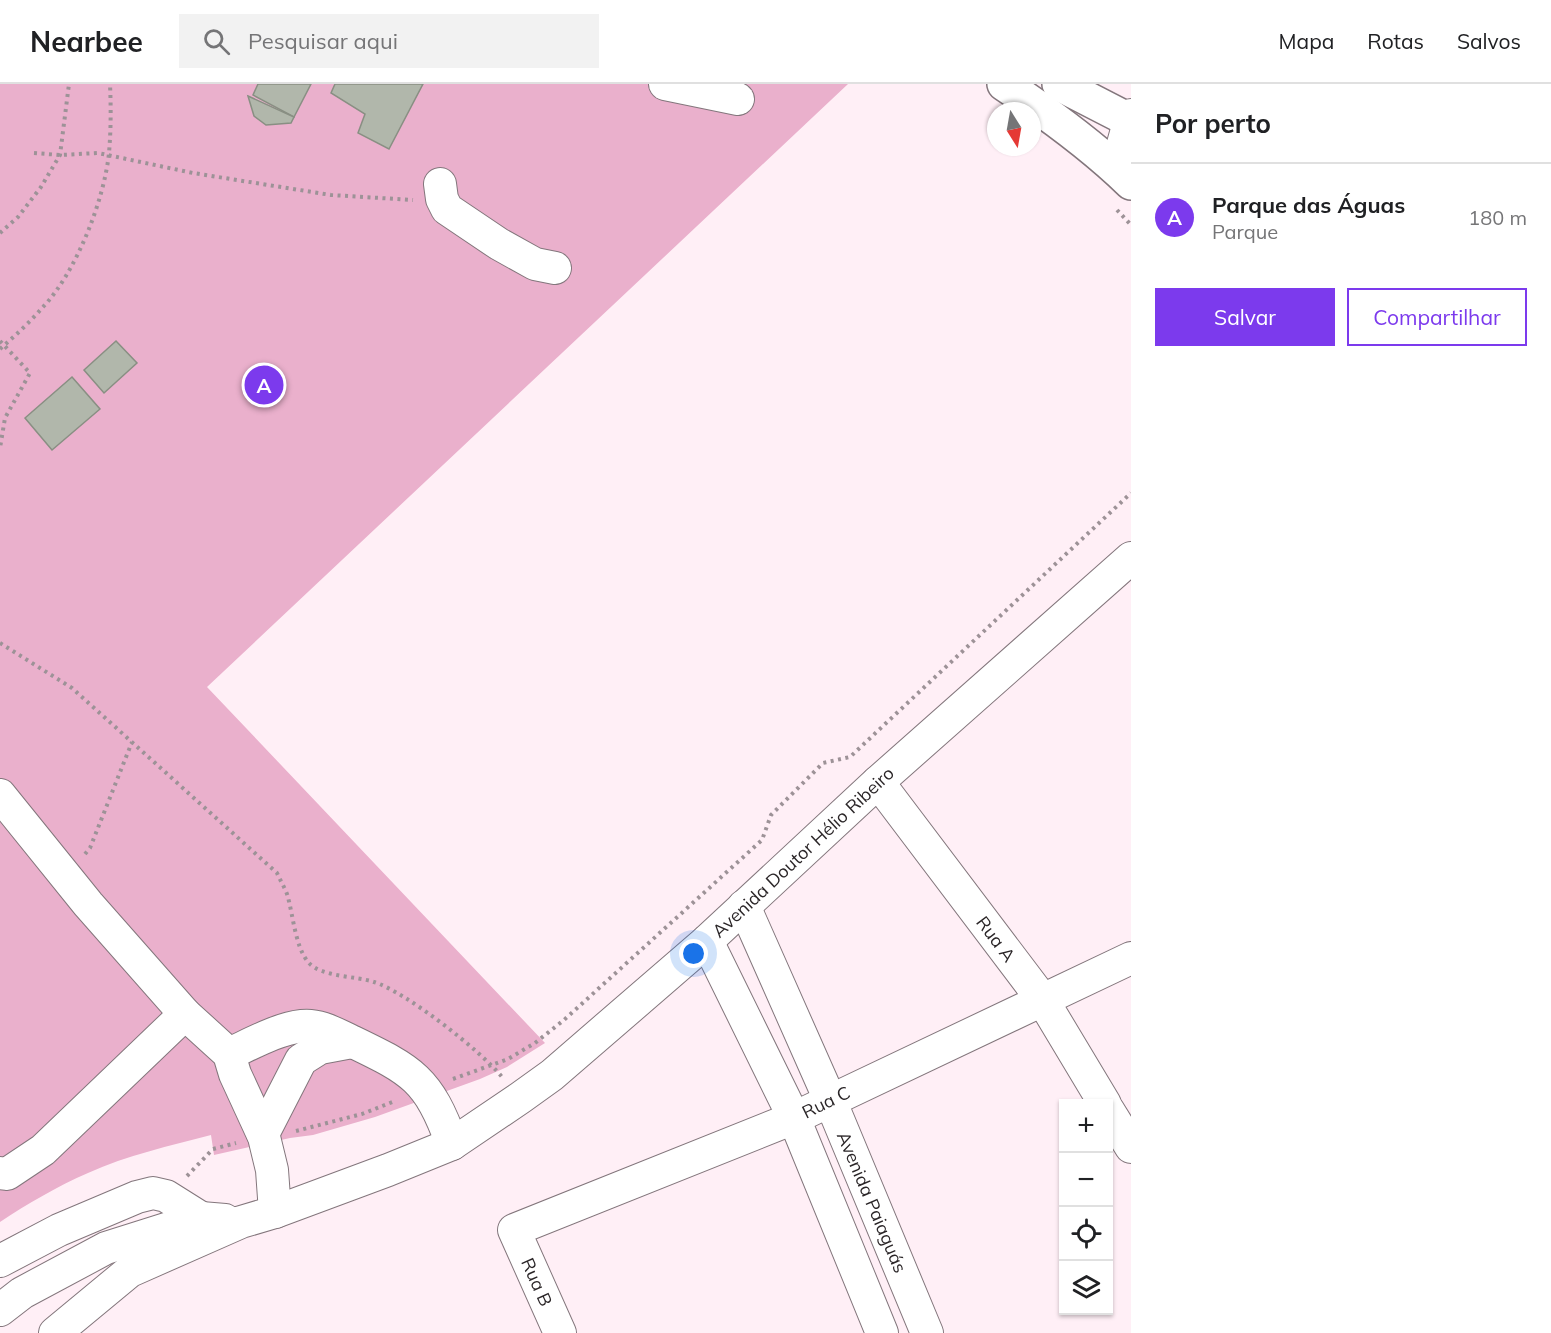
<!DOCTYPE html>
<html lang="pt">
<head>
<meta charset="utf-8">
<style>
  body { margin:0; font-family:Mulish,sans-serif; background:#f2f2f2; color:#202124 }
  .controls { position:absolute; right:18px; bottom:18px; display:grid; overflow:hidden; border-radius:0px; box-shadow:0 2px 4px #0004 }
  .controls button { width:54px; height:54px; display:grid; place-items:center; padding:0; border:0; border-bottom:2px solid #e0e0e0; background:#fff; color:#202124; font:30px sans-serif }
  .compass { position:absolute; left:987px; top:18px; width:54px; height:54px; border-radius:50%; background:#fff; box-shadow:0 2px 4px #0004; rotate:169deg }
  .you { position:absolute; left:694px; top:870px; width:21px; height:21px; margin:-15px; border:4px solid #fff; border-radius:50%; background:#1a73e8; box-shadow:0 0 0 9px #1a73e833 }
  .badge { display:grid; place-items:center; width:39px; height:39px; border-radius:50%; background:#7c3aed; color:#fff; font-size:20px; font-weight:700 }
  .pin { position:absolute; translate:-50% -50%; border:3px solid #fff; box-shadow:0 2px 6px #0006 }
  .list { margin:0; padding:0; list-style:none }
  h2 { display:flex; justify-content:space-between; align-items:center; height:78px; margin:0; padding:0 24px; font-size:26px }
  h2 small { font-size:20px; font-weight:400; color:#757577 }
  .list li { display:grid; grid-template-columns:39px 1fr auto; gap:18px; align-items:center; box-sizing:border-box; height:108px; padding:0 24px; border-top:2px solid #e0e0e0 }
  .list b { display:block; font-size:22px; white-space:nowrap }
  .list p { margin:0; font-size:20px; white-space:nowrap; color:#757577 }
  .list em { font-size:20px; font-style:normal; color:#757577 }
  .actions { display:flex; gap:12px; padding:18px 24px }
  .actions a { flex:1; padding:14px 0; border:2px solid #7c3aed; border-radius:0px; text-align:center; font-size:21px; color:#7c3aed }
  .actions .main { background:#7c3aed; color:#fff }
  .icon { flex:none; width:33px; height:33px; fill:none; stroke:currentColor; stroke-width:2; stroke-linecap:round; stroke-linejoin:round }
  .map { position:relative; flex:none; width:1131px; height:1249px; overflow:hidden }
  header { display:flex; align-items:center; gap:36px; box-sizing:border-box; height:84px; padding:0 30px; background:#fff; border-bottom:2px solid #e0e0e0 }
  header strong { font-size:28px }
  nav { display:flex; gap:33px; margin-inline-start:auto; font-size:21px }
  .search { width:420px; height:54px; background:#f2f2f2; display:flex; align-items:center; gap:15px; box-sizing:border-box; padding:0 21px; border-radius:0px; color:#757577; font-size:22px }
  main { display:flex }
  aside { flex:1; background:#fff }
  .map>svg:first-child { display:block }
</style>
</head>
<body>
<header>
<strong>Nearbee</strong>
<div class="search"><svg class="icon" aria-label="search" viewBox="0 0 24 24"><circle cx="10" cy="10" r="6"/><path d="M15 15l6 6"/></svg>Pesquisar aqui</div>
<nav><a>Mapa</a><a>Rotas</a><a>Salvos</a></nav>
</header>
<main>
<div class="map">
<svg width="1131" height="1249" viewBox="0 0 1131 1249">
  <rect width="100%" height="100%" fill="#ffeff6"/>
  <path fill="#eab0cc" d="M0,0h848l-641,603 338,356 -38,24 -27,12 -105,38 -62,18 -23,3 -76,17 -3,-20c-41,11 -84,20 -123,38 -30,13 -61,31 -88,49z"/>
  <g fill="#b1b7ab" stroke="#898f83" stroke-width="1.5">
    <polygon points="258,0 311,0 294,33 253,11"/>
    <polygon points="335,0 423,0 389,65 358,49 365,30 331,9"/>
    <polygon points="248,12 294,33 291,39 266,41 254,32"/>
    <polygon points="116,257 137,279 104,309 84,286"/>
    <polygon points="72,293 100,325 52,366 25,334"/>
  </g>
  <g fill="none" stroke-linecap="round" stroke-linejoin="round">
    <g stroke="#83767c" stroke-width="34">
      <g id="minor">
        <polyline points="665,0 738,15"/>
        <polyline points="1127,95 1123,60 1131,31"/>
        <polyline points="440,100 442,115 447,125 499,160 535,180 555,184"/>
        <polyline points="878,698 1042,915 1105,1020"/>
        <polyline points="0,711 88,820 185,930 229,970 235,990 264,1053 272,1086 275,1128"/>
        <polyline points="744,822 830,1016 927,1249"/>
        <polyline points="707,857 794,1034 882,1249"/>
        <path d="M229,970c22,-10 48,-25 73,-28 17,-2 32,7 47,14 62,30 79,37 103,104"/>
        <polyline points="1108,1026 1131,1063"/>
        <polyline points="263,1050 301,976 320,964 352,958"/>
        <polyline points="0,1089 7,1090 43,1066 185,930"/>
        <polyline points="0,1177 59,1146 137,1113 153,1109 166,1112 201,1134"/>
        <polyline points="0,1226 22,1209 106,1164 201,1134 225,1136"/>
        <polyline points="55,1249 130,1187 241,1138 275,1128 388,1086 452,1060 520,1014 552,991 707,857 878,698 1131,474"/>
        <polyline points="560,1249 514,1146 794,1034 1131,874"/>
      </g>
    </g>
    <g stroke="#83767c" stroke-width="36">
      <g id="major">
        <path d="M1004,0c45,30 88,61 127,99"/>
        <polyline points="1059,0 1131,37"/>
      </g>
    </g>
    <g stroke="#9d9297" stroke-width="4" stroke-dasharray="3 4.5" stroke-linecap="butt">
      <polyline points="34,69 60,71 98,69 193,89 331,111 413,116"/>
      <polyline points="1117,126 1131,141"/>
      <polyline points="0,149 18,133 41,103 60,71 69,0"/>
      <polyline points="0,257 30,289 5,334 0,364"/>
      <path d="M0,265c15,-13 30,-27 43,-42 33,-35 61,-106 66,-154 2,-23 2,-46 1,-69"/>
      <path d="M0,559l72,45 205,185c3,7 7,13 10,21 6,19 8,54 22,69 13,14 47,13 65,19 32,10 107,69 128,95"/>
      <polyline points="85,770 90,764 132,658"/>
      <polyline points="453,995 508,975 535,959 564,936 762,756 771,731 823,679 850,673 1131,409"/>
      <polyline points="296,1047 362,1030 395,1017"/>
      <polyline points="187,1092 213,1065 236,1059"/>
    </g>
    <use href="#minor" stroke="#fff" stroke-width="32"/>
    <use href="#major" stroke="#fff" stroke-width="33"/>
  </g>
  <g text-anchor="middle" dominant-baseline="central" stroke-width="6" stroke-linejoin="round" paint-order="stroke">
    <g font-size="18" fill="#2b2628" stroke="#fff">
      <text transform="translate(803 768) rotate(-43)">Avenida Doutor Hélio Ribeiro</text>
      <text transform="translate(996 855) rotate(53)">Rua A</text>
      <text transform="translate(826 1018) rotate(-26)">Rua C</text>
      <text transform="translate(872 1118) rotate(67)">Avenida Paiaguás</text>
      <text transform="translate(537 1198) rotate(66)">Rua B</text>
    </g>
  </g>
</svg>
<div class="controls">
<button>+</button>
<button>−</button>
<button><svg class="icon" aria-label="locate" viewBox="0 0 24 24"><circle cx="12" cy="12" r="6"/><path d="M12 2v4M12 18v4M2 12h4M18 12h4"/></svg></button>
<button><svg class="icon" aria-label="layers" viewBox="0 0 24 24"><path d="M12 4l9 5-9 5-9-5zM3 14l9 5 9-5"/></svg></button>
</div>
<svg class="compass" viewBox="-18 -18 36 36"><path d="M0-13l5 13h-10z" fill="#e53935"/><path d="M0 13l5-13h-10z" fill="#757577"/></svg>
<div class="you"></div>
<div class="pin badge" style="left:264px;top:301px">A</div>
</div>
<aside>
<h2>Por perto<small></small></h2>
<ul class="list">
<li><span class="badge">A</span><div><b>Parque das Águas</b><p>Parque</p></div><em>180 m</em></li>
</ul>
<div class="actions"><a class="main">Salvar</a><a>Compartilhar</a></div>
</aside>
</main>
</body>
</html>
